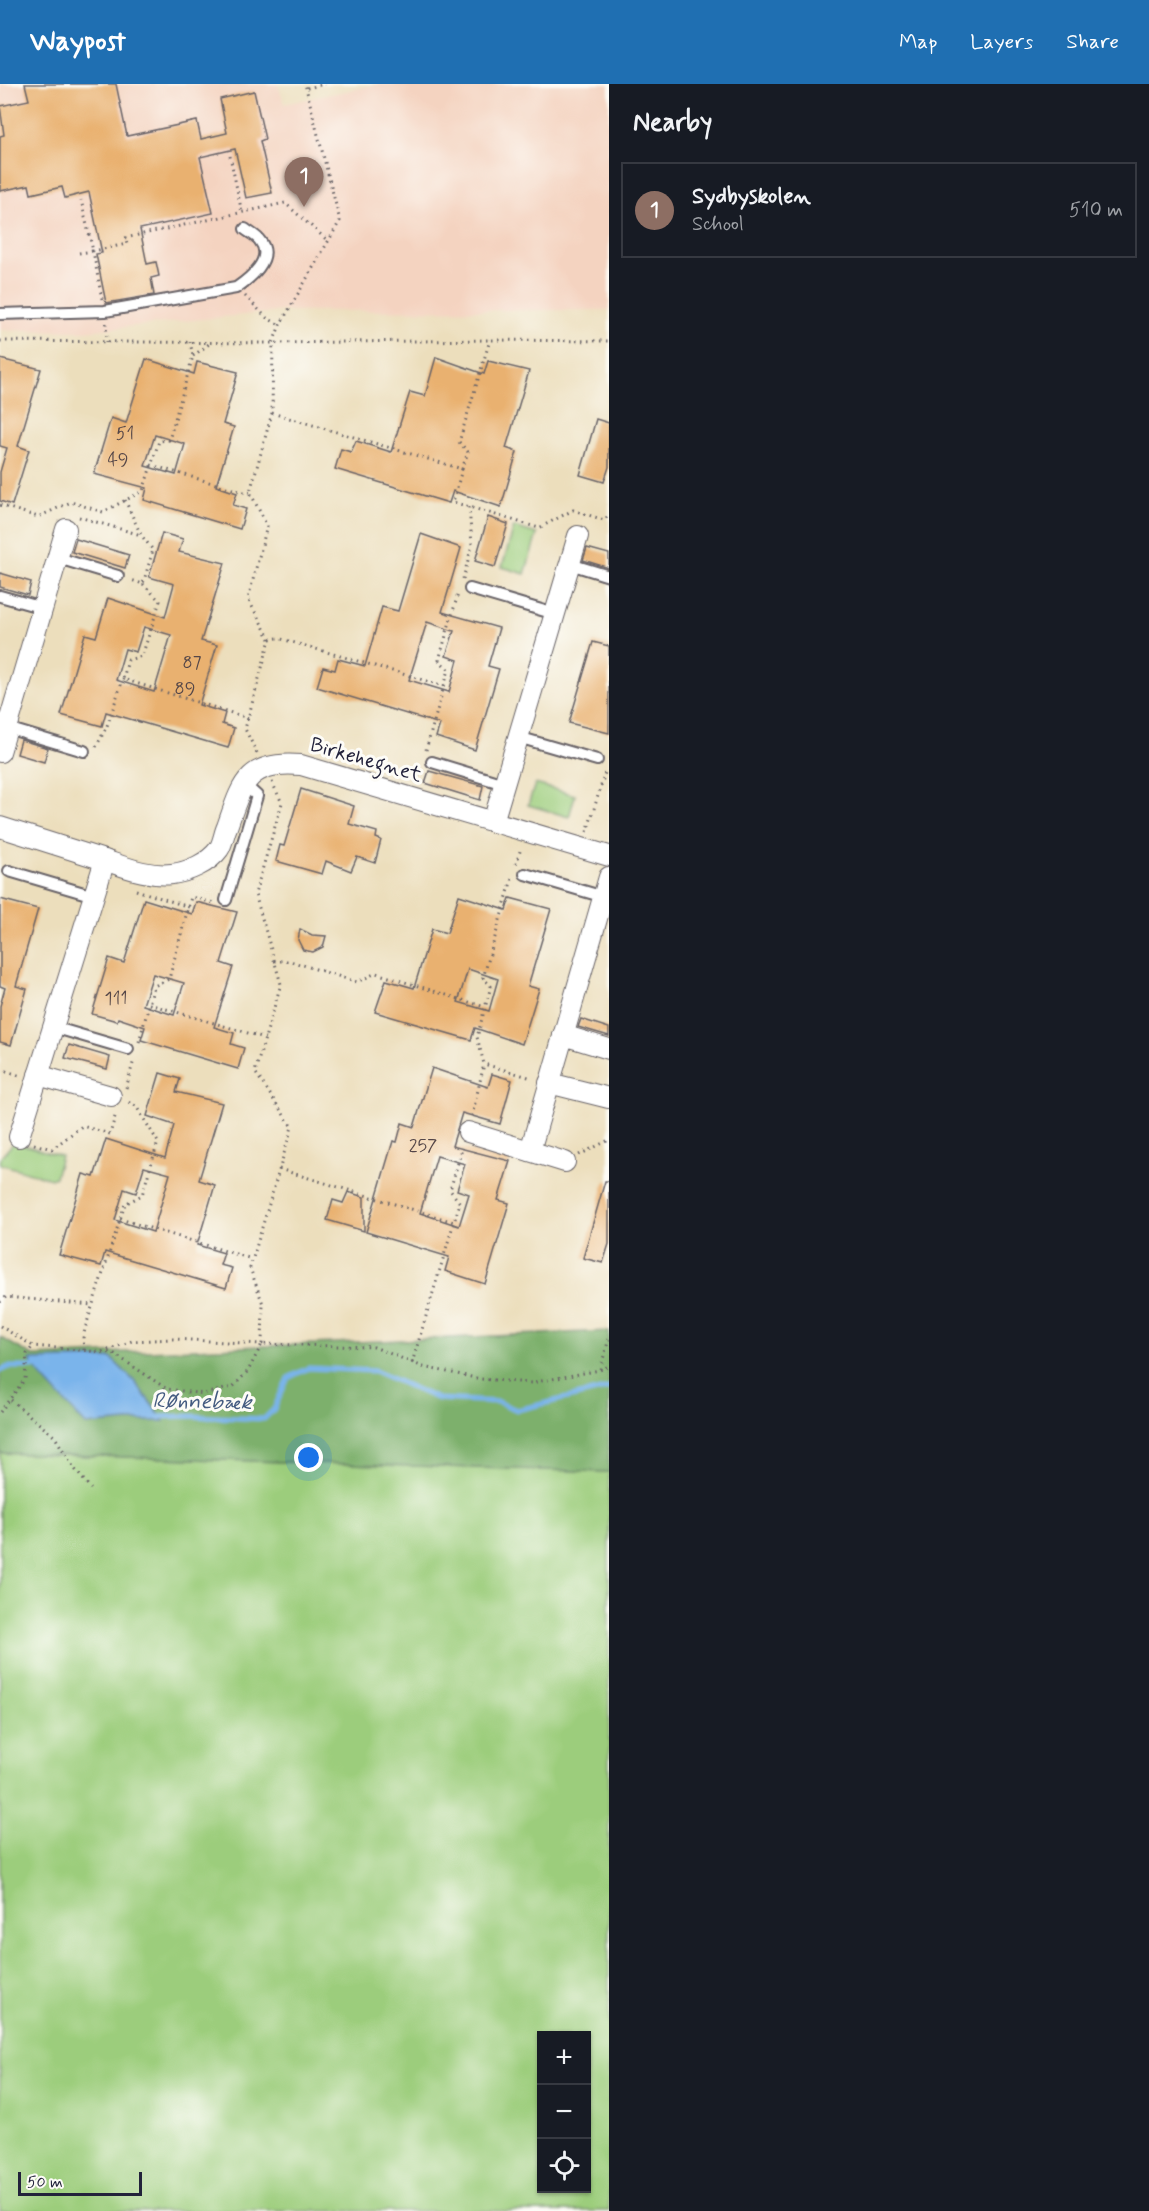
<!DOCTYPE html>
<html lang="en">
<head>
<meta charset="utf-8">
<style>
  body { margin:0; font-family:Mynerve,sans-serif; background:#242831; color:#f1f3f6 }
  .controls { position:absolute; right:18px; bottom:18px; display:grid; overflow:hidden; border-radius:0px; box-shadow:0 2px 4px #0004 }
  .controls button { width:54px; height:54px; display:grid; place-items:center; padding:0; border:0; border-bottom:2px solid #363941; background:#171b24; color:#f1f3f6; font:30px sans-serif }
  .scale { position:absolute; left:18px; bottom:15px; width:124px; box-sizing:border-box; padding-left:6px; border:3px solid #22223b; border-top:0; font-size:16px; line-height:21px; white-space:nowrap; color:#22223b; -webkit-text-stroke:4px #fdfcf7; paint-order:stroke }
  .you { position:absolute; left:309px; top:1374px; width:21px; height:21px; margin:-15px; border:4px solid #fff; border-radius:50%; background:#1a73e8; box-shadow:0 0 0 9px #1a73e833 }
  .badge { display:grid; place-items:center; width:39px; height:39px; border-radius:50%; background:#1f6fb2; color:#fff; font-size:20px; font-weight:700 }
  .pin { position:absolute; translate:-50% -50px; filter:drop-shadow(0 2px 3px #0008) }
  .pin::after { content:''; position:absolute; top:32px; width:21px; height:18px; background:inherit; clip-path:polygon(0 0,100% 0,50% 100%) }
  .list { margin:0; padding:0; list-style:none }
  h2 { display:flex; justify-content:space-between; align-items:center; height:78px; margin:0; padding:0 24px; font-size:26px }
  h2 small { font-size:20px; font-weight:400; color:#9ea1a6 }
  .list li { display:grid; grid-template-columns:39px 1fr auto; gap:18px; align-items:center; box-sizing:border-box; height:96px; margin:0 12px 12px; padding:0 12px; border:2px solid #363941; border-radius:0px }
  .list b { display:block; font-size:22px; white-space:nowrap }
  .list p { margin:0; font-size:20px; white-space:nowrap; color:#9ea1a6 }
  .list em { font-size:20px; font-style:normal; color:#9ea1a6 }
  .icon { flex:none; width:33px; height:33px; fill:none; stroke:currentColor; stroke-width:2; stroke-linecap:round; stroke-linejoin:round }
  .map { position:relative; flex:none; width:609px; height:2127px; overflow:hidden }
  header { display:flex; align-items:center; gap:36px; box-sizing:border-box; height:84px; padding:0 30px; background:#1f6fb2; color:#fff }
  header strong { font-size:28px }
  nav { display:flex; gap:33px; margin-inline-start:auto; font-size:21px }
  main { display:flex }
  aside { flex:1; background:#171b24 }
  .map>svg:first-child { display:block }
</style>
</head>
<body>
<header>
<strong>Waypost</strong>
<nav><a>Map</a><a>Layers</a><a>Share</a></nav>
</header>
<main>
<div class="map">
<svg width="609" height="2127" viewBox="0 0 609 2127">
  <rect width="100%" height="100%" fill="#fdfcf7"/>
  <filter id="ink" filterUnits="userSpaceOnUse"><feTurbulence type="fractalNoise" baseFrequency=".0167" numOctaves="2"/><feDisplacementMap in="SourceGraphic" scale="12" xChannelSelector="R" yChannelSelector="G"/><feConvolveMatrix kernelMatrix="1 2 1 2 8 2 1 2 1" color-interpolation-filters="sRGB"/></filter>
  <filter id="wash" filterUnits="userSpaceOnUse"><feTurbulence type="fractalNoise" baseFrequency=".008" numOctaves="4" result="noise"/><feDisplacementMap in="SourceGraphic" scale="24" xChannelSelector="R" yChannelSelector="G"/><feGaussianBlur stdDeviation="1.35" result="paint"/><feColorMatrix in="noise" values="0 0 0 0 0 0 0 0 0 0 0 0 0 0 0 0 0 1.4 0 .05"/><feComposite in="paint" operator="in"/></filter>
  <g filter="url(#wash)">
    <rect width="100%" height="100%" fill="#ecdebc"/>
    <polygon fill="#f4d3c0" points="0,0 278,0 284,20 379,0 609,0 609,226 283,227 86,247 0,246"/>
    <g fill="#9ccd7c" stroke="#5f785c" stroke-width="1.5" fill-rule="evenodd">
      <polygon points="514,443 537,450 525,490 502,483"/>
      <polygon points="535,700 575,711 569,733 528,721"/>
      <polygon points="14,1058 61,1072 55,1093 51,1095 0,1080 1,1073"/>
      <path d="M0,1369l609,19v739h-609zM542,1952h44v152h-44z"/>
    </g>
    <polygon fill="#7db06c" stroke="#506954" stroke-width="1.5" points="609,1247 609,1388 0,1369 0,1253 33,1272"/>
    <polygon fill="#7ab4eb" stroke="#4e6b93" stroke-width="1.5" points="111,1274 135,1298 164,1337 127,1337 86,1341 36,1286 30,1276"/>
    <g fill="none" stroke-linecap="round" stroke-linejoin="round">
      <g stroke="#7ab4eb" stroke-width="5">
        <polyline points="0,1287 8,1283 41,1283"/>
        <polyline points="155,1333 187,1332 264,1335 274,1325 288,1294 308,1284 375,1287 438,1315 498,1318 517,1326 609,1304"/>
      </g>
    </g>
    <g id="blocks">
      <g fill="#e9b170" fill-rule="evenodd">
        <polygon points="25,0 116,0 127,52 197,37 201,55 227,49 220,15 254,7 265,55 260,57 272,109 246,114 235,65 200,73 213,129 140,145 147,180 156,178 159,192 151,194 154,211 106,219 96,170 102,169 89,108 65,114 62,103 31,110 29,101 0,107 0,52 4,51 0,22 29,16"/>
        <polygon points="436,273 484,290 488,277 529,287 506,364 517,368 501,423 453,407 449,419 335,385 341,365 351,368 356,357 391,368 410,308 425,312"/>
        <polygon points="0,275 41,285 18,362 29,366 12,421 0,417 0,388 7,364 0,362"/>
        <path d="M146,275l48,15 3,-12 41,10 -15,52 11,3 -18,59 21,7 -4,12 13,4 -6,20 -96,-29 3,-12 -53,-14 17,-56 15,5zM155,351l30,9 -9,31 -31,-9z"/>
        <polygon points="596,335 609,339 609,383 604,398 580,391"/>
        <polygon points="488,433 508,440 495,483 475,477"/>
        <path d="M162,449l21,6 -4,13 46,11 -24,78 16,4 -18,60 26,8 -3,11 12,4 -6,20 -122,-36 -4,14 -41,-11 24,-81 11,3 12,-39 57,19 9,-33 -25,-7zM144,543l27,8 -17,57 -38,-12 9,-31 11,3z"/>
        <path d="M421,450l40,14 -19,64 57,16 -11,38 11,3 -24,81 -39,-13 4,-13 -123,-37 6,-20 12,3 3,-11 27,7 17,-59 16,4zM427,538l27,9 -8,25 12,4 -9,32 -40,-12z"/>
        <polygon points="76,455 129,471 125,484 72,468"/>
        <polygon points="587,464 609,470 609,484 583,476"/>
        <polygon points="0,489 31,498 28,511 0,503"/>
        <polygon points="593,558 609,562 609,649 569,639"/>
        <polygon points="21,656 48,664 44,678 17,670"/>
        <polygon points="429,687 483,702 480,716 425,699"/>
        <polygon points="301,705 354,722 349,740 377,748 376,754 381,756 375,779 357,773 351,787 326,777 322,790 276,777 280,761 284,762"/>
        <path d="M459,811l47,15 4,-12 41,11 -23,77 11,3 -17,55 -47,-16 -4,12 -96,-28 11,-32 28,8 18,-59 15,4zM468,885l30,10 -9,32 -31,-9z"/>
        <polygon points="0,815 38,825 16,902 27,905 11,961 0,958 0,922 5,904 0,902"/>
        <path d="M144,815l48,15 4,-12 41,10 -16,51 12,4 -19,60 20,6 -3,11 13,4 -6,21 -97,-29 4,-13 -27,-9 -1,3 -25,-7 17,-56 15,5zM153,890l31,9 -10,32 -31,-10z"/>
        <polygon points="300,845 312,851 326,852 323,863 313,868 303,866 298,856"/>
        <polygon points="581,935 609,944 609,952 578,943"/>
        <polygon points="69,961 110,973 107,985 65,974"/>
        <path d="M432,984l56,19 4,-13 20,6 -12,44 -38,-11 -10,33 58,15 -12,39 11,3 -24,81 -40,-13 4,-14 -83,-25 27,-91 4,1 5,-19 12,4zM437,1072l28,8 -8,26 12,4 -10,32 -39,-13z"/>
        <path d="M160,989l20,6 -4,13 46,11 -23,77 16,5 -18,60 27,8 -4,12 12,3 -6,20 -121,-36 -4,14 -42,-11 24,-81 11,3 12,-38 59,19 9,-33 -27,-9zM144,1083l26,7 -17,58 -38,-12 9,-31 12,4z"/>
        <polygon points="605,1097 609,1097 609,1160 603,1179 583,1174"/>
        <polygon points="348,1108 364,1113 364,1147 327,1136 333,1116 343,1119"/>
      </g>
    </g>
  </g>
  <g filter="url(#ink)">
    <use href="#blocks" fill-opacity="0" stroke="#696468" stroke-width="1.5"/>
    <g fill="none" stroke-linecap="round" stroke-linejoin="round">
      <g stroke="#696468" stroke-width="14">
        <g id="service">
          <path d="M0,230l105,-3 131,-23c13,-9 39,-29 24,-47 -3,-5 -10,-8 -15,-12"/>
          <polyline points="58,474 118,492"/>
          <polyline points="570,480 609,492"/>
          <polyline points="470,505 555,530"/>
          <polyline points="0,512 43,524"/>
          <polyline points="7,644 84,667"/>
          <polyline points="518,653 597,676"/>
          <polyline points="432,678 504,700"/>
          <polyline points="9,787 94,812"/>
          <polyline points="525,790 604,813"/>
          <polyline points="226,816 257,712 244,700"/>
          <polyline points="53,943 128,965"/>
        </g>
      </g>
      <g stroke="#696468" stroke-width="22">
        <g id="minor">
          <polyline points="0,668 66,445"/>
          <polyline points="493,738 578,452"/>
          <path d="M0,743c34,11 67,21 101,32 22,7 47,18 71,15 16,-2 37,-11 47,-25 4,-6 5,-16 8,-22 15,-43 20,-67 74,-62l308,91"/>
          <polyline points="563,951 609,965"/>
          <polyline points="38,991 111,1012"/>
          <polyline points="549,999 609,1014"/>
          <polyline points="468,1048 565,1078"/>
          <polyline points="19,1053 105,776"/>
          <polyline points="530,1067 609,793"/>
        </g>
      </g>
      <g stroke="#696468" stroke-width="3" stroke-dasharray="1.5 4.5" stroke-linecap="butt">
        <polyline points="307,4 325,0"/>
        <polyline points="230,72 242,129"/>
        <polyline points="79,169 93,167 81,116"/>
        <polyline points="245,212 267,234 280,241"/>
        <polyline points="102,215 93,167 127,160 125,154 285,119 328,157"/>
        <polyline points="106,239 107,258"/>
        <polyline points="0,257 273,259 490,256 609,257"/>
        <polyline points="193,272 209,260"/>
        <polyline points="272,329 462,385 468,368 459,358 490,256"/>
        <polyline points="151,381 243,408 250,408"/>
        <polyline points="462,385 453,418 539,444 573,426 604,436 609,431"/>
        <polyline points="125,416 141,451 153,466 143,500 131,496"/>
        <polyline points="0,421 38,433 71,418 103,428 143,407 159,357 169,356 193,272 190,258"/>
        <polyline points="79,433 141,451"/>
        <polyline points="463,495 472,461 469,423"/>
        <polyline points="143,500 160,517 142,572 128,576 123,595 248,634"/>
        <polyline points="270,555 278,554 444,602 426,666"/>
        <polyline points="444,602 449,586 439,576 458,510"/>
        <polyline points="96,663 107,642 123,595"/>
        <polyline points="257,669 245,645 270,555 248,515 267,442 250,408 272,329 273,259 280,241 340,137 305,0"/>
        <polyline points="416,698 420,684"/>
        <polyline points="587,748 606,685"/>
        <polyline points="516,780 521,764"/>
        <polyline points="512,795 483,894 491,902 477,953 484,980 532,994"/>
        <polyline points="136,806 189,823"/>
        <polyline points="274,877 290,877 357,898 376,889 485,923"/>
        <polyline points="149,920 265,954"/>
        <polyline points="139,958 154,902 169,895 191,813 214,819"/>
        <polyline points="0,985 21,992"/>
        <polyline points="126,1004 134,976"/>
        <polyline points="472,1032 484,980"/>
        <polyline points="34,1060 52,1065 82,1042 110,1050 116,1029"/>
        <polyline points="579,1071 609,1056"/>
        <polyline points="279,1085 454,1138 460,1119 450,1106 462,1065"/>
        <polyline points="120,1135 252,1175"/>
        <polyline points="0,1218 6,1213 92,1221"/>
        <polyline points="0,1242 33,1262 113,1269 167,1305 204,1310 233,1303 248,1287 262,1260 374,1263 423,1283 481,1295 531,1299 600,1286 609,1282"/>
        <polyline points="84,1266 83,1254 85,1245 125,1120 142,1111 158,1058 136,1022 126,1017"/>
        <polyline points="102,1268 132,1257 173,1255 262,1260 263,1220 250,1184 292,1043 255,988 281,900 255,810 282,719 272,698"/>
        <polyline points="412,1279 454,1138"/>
        <polyline points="600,1285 609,1255"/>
        <polyline points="11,1316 55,1353 74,1384 91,1405"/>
        <polyline points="0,1328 25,1295 27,1270 33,1262"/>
      </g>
      <use href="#service" stroke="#fff" stroke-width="10"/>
      <use href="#minor" stroke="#fff" stroke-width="20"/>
    </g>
  </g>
  <g text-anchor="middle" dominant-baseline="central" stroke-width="6" stroke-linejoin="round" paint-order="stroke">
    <g font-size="18" fill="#544648">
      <text x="125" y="350">51</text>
      <text x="118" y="376">49</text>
      <text x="192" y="579">87</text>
      <text x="185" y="605">89</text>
      <text x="116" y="915">111</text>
      <text x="423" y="1062">257</text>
    </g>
    <g font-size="21" fill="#22223b" stroke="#fdfcf7">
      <text transform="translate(366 676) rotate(16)">Birkehegnet</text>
    </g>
    <g font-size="22" font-style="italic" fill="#455c81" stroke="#fdfcf7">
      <text transform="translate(202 1318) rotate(1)">Rønnebæk</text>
    </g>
  </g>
</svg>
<div class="controls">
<button>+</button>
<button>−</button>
<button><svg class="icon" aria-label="locate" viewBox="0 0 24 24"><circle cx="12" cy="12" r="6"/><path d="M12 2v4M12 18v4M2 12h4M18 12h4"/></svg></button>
</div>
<div class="scale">50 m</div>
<div class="you"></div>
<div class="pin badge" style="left:304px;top:123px;background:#8d6e63">1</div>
</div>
<aside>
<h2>Nearby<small></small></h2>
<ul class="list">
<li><span class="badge" style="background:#8d6e63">1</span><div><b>Sydbyskolen</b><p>School</p></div><em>510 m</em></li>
</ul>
</aside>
</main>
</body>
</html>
